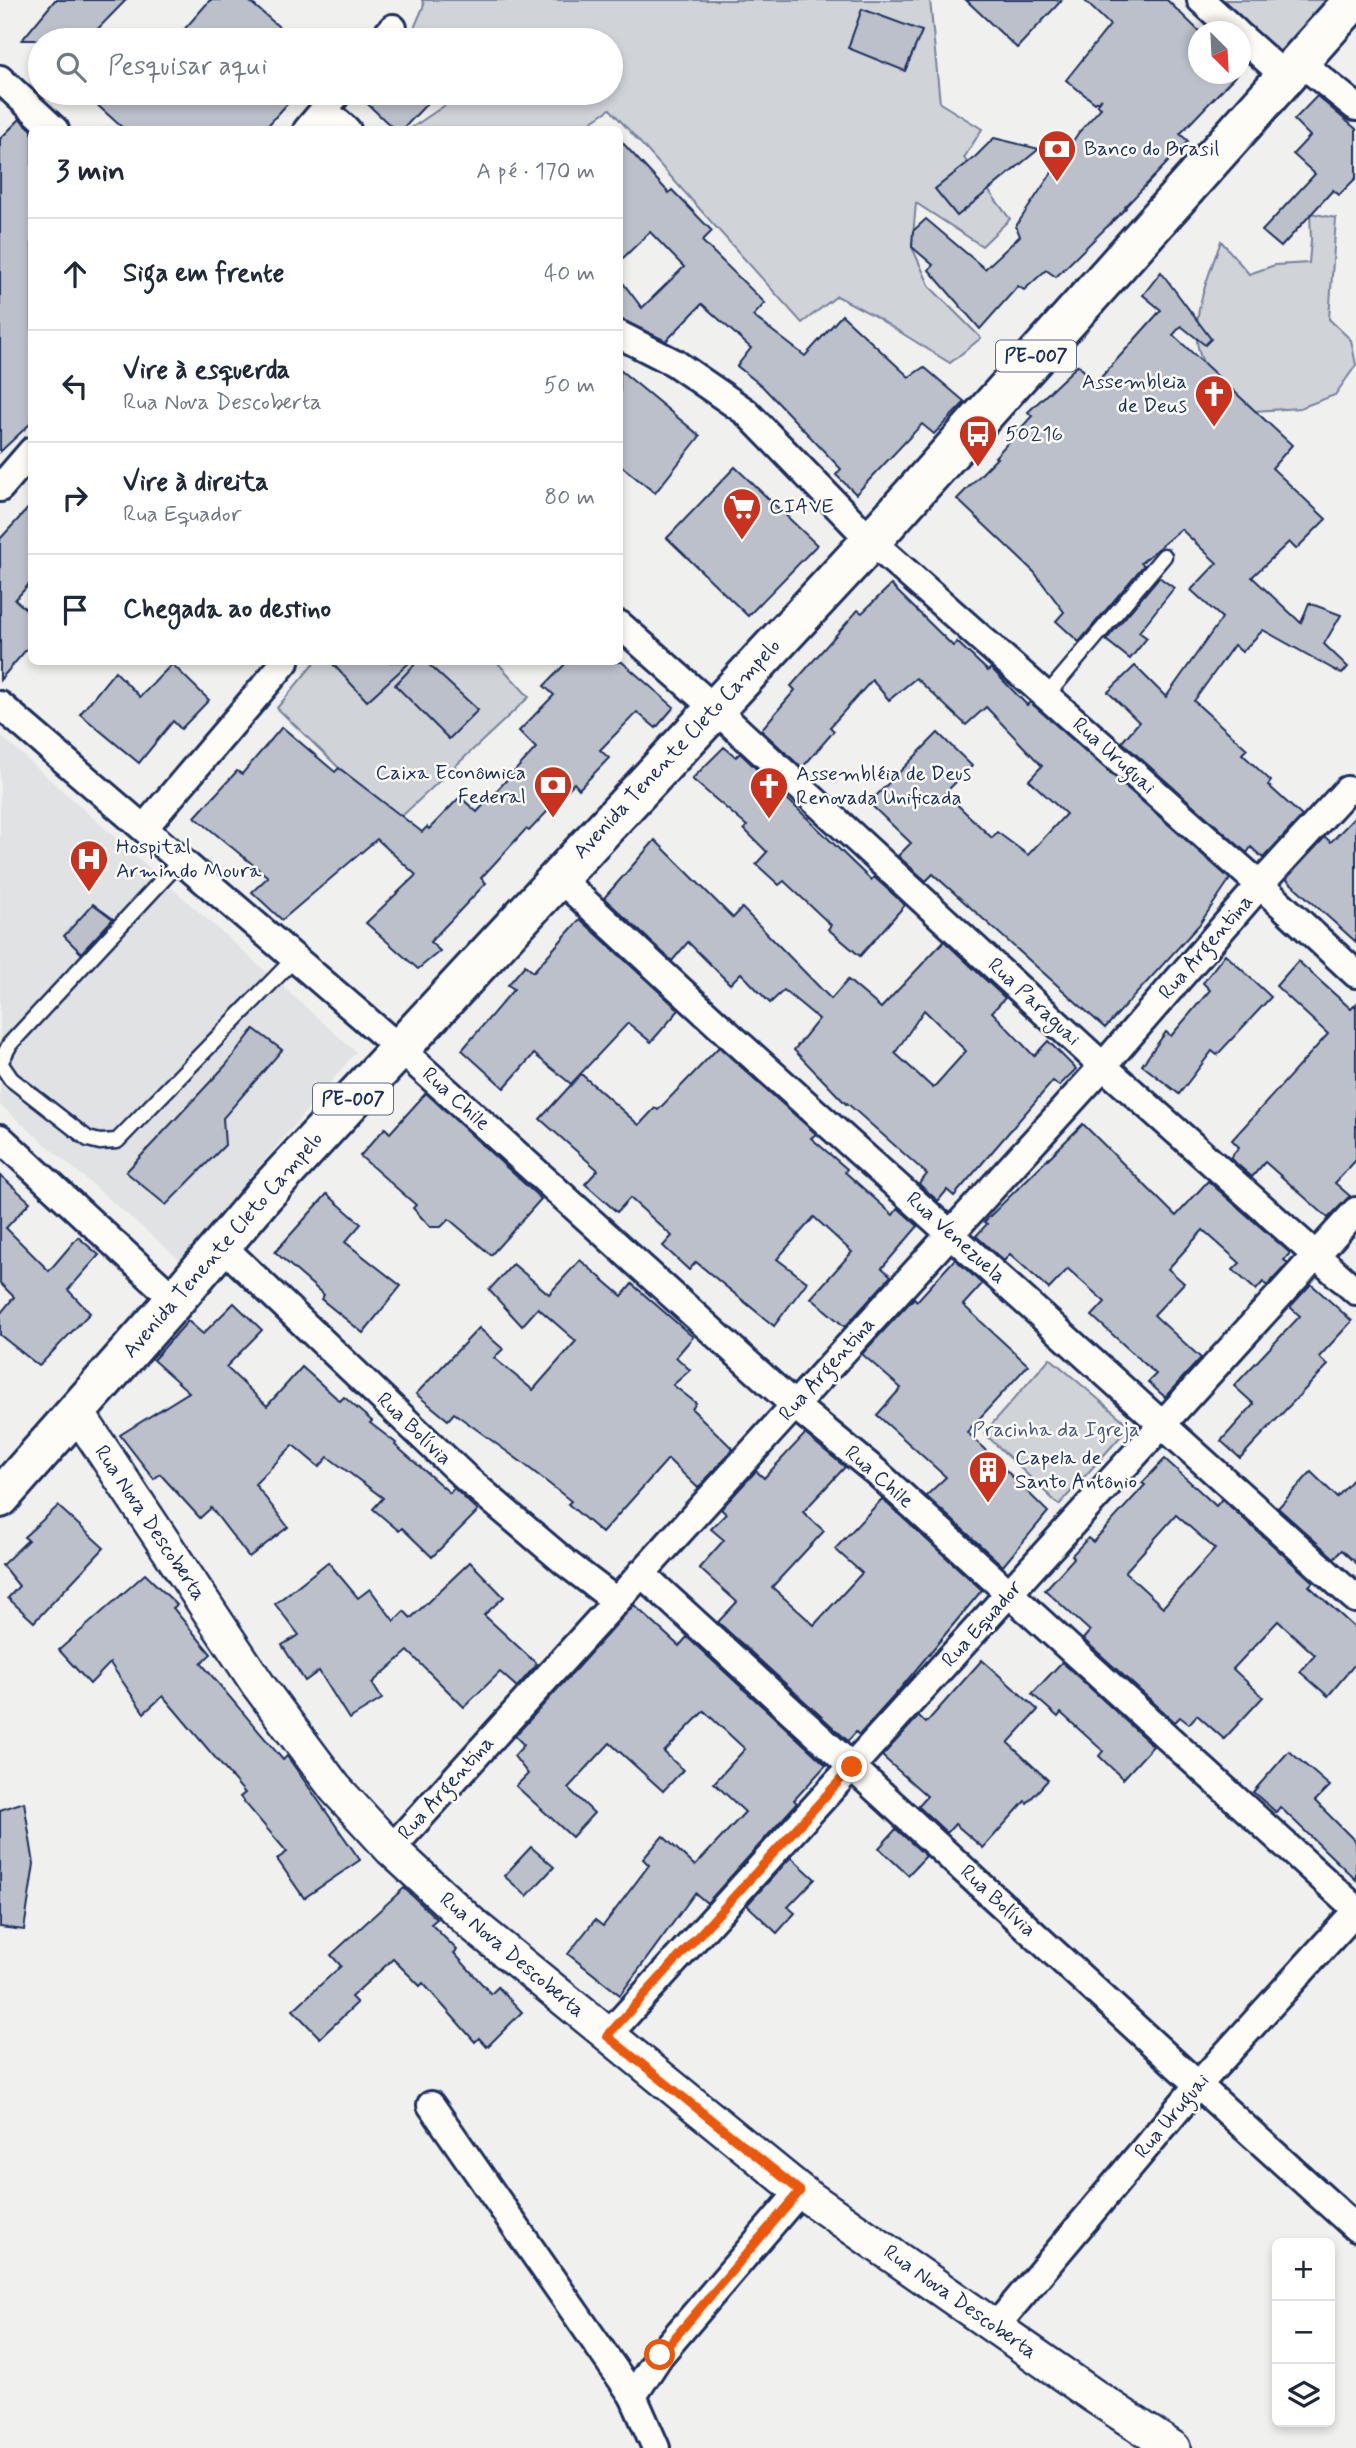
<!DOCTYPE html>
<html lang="pt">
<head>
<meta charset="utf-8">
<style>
  body { margin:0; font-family:Mynerve,sans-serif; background:#f6f6f7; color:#1f2937 }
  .controls { position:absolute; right:21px; bottom:21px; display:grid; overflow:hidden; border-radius:10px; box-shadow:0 4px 10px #0003 }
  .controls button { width:63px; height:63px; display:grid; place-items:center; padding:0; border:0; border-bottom:2px solid #e0e1e3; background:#fff; color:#1f2937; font:35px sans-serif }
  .compass { position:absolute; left:1188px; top:21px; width:63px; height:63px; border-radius:50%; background:#fff; box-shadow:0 4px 10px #0003; rotate:156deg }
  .stop { position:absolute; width:21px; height:21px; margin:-16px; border:5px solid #ea580c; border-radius:50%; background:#fff }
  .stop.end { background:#ea580c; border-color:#fff; box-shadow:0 2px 7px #0008 }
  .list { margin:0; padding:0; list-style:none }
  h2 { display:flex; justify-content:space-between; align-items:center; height:91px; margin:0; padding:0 28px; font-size:30px }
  h2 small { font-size:23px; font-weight:400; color:#747a83 }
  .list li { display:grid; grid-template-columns:46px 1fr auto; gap:21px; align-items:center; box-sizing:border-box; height:112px; padding:0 28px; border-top:2px solid #e0e1e3 }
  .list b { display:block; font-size:26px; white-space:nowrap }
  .list p { margin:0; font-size:23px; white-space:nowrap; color:#747a83 }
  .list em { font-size:23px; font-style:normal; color:#747a83 }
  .icon { flex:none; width:38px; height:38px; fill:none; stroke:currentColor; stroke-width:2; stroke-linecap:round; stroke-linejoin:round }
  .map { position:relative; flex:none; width:1356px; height:2448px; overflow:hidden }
  .search { position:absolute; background:#fff; box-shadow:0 4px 10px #0003; left:28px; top:28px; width:595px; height:77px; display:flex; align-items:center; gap:18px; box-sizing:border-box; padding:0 24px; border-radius:38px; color:#747a83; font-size:26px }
  .panel { position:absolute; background:#fff; box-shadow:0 4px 10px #0003; left:28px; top:126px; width:595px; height:539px; border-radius:10px }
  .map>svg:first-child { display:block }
</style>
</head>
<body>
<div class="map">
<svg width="1356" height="2448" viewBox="0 0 1356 2448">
  <rect width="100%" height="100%" fill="#f0f0ee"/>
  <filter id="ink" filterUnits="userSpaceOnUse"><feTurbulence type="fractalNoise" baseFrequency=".0143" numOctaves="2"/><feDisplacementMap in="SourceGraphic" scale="14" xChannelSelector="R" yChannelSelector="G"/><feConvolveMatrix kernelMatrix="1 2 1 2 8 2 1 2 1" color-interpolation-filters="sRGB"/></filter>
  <g filter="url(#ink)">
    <polygon fill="#e0e2e3" points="0,735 356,1052 180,1260 0,1105"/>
    <g fill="#d0d3d8" stroke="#76819b" stroke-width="2">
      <polygon points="422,0 930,0 940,103 982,129 964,158 1010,219 982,246 916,203 912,247 930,287 981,338 950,363 871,314 837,296 802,323 610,109 580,129 410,129 454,99 449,93 611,93 611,40 409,40 424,5"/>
      <polygon points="1213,0 1329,0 1281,62"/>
      <path d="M1310,213l26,5 -7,101 22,21 5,25 -21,30 -35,13 -45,3c-10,-10 -46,-39 -52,-49 -18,-34 6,-87 18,-121l28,33 26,-9 34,-2 2,-23z"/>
      <polygon points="315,662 497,662 529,697 401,817 339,768 277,708"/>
      <polygon points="1050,1358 1130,1426 1059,1505 984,1433"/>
    </g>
    <g fill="#bbc0ca" stroke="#1b2f5e" stroke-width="2" fill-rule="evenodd">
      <polygon points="55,0 126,0 87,40 22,40"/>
      <polygon points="210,0 248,0 294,40 175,40"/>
      <polygon points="966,0 1062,0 1017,48"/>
      <polygon points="1084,0 1167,0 1200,32 1199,32 1199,74 1237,74 1180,134 1188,141 1125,207 1126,208 1056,277 1046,270 1024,290 1018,286 980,329 929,270 933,265 912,247 913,231 926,219 985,269 1020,236 1016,226 1079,132 1101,108 1097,105 1102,98 1095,103 1066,80 1110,25"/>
      <polygon points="862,9 922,31 905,71 848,48"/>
      <polygon points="84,93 297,93 264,130 125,130"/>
      <polygon points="356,93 437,93 402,130 395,130"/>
      <polygon points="1317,96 1356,129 1356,178 1339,195 1333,190 1281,247 1262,231 1315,174 1293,154 1310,136 1294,120"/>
      <polygon points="20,119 32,130 32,422 0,452 0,139"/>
      <polygon points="994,138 1039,149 957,216 935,189 976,156"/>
      <polygon points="620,140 669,193 672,190 712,231 702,241 765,303 753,316 805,356 842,315 909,377 924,367 965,402 934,434 922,424 856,494 836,475 841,469 762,386 737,366 751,348 702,304 666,341 620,319 620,279 642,308 684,267 650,232 620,261"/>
      <polygon points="1161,272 1211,339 1205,345 1181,326 1173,335 1292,445 1272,468 1326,519 1296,549 1289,542 1252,577 1301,623 1309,603 1341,615 1324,644 1348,667 1342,674 1263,630 1242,652 1234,645 1194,701 1247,749 1242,754 1271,781 1268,785 1302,816 1263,858 1251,847 1247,853 1122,742 1139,722 1108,692 1135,666 1166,697 1222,618 1191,590 1217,563 1181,529 1141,563 1144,565 1079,642 1056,621 1064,612 1034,572 957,499 997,458 995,457 1032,416 1028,412 1078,365 1096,383 1161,310 1143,295"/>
      <polygon points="620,370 700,436 655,493 620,465"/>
      <polygon points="735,467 817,545 748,616 667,538"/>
      <polygon points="32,504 32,581 15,600 32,614 32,643 0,680 0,539"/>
      <polygon points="1159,577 1174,588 1139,632 1147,638 1130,659 1106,640"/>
      <polygon points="891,585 953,646 957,642 988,671 991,668 1027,705 1030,702 1230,879 1199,925 1105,1028 933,874 926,881 898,856 911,843 869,803 938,733 972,766 945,793 992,838 997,832 1028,855 1066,814 1029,780 1042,766 986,707 966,725 916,678 889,700 872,680 830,727 834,731 802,768 761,730 795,690 791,686 858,610 862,613"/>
      <polygon points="331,662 410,662 367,701"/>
      <polygon points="417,662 426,662 478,710 449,739 395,685"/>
      <polygon points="567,662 622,662 674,707 656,728 637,712 600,750 609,758 579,789 574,783 529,831 526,829 481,878 486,883 430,942 440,951 418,969 366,923 416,875 377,839 282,920 252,892 268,877 195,817 237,771 242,774 282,727 335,772 339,768 422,832 427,827 429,829 460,797 477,812 536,748 519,731 554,695 544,686"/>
      <polygon points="172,664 209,700 181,729 173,721 139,763 80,714 115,671 140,697"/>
      <polygon points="724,747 736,757 740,753 871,880 874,877 905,905 860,956 828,929 831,925 784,881 779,885 756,864 767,852 744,829 747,826 692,779"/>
      <polygon points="1356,816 1356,942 1286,879 1325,837 1331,842"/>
      <path d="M655,840l78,78 9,-10 89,91 17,-19 33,28 63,-67 61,57 -13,14 42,44 14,-15 28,28 -17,17 -6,-5 -99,115 -7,-6 -9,11 -19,-17 8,-10 -80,-71 -1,1 -52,-54 25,-31 -35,-29 -14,13 -29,-30 -11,11 -42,-42 -16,19 -68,-63zM924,1010l42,41 -33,37 -38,-35z"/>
      <polygon points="93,904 113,919 81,953 64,936"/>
      <polygon points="580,919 679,1010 651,1042 628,1023 571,1084 534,1054 504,1088 462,1050 514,989 508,985 525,965 533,972"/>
      <polygon points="1225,954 1271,997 1217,1055 1212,1051 1179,1094 1142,1065 1166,1032 1171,1036 1210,990 1203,983"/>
      <polygon points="1298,961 1351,1009 1356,1004 1356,1160 1335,1183 1350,1196 1328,1218 1265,1162 1252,1177 1230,1158 1239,1147 1232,1140 1328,1034 1276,986"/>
      <polygon points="254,1029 282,1050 223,1118 225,1145 166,1205 126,1172 226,1065"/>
      <polygon points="719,1047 816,1134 811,1138 847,1169 845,1172 893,1215 898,1208 918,1226 882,1268 891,1276 845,1327 811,1298 852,1252 814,1217 777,1259 807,1282 774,1326 696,1262 689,1270 663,1246 672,1236 630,1198 617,1212 585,1184 598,1170 540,1119 581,1074 639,1125 655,1108 658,1110"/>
      <polygon points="426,1093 541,1199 491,1255 449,1219 441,1227 430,1227 413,1208 416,1205 360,1156 385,1128 390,1133"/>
      <polygon points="1083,1124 1176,1216 1208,1181 1290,1253 1284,1260 1288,1263 1267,1286 1263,1282 1256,1290 1233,1270 1240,1263 1203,1230 1168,1269 1184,1283 1154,1315 1201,1358 1165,1397 1148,1382 1156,1374 1092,1316 1105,1302 1068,1269 1049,1289 1010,1254 1004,1261 976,1236 987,1224 984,1222"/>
      <polygon points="0,1175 30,1202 6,1228 49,1271 78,1237 99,1255 68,1290 90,1313 39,1366 0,1335 0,1314 14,1297 0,1283"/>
      <polygon points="327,1194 361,1224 345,1242 401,1286 363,1333 321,1299 324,1295 275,1252"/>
      <polygon points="955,1259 982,1284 963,1305 1028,1365 967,1432 1048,1512 1003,1566 926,1496 946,1477 877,1415 901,1388 862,1354 914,1298 917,1301"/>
      <polygon points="580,1260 622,1296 632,1284 693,1337 676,1357 690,1370 673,1385 696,1403 692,1409 733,1449 698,1488 668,1459 602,1533 568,1504 571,1501 524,1464 454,1413 448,1420 416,1394 479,1328 503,1349 494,1358 533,1390 576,1341 538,1308 522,1326 489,1290 513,1264 549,1294"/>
      <polygon points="1311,1284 1352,1321 1319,1357 1328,1365 1240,1458 1221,1441 1254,1404 1234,1386 1300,1316 1290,1307"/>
      <polygon points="234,1303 262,1330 226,1367 267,1406 302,1367 340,1401 344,1397 372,1421 370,1423 396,1443 395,1445 450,1493 454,1488 478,1511 432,1557 402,1528 399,1531 373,1509 383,1498 328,1457 319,1467 293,1445 255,1484 288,1527 249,1557 211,1508 200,1518 160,1474 154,1479 120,1435 189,1392 153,1360 188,1321 203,1334"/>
      <polygon points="805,1434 845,1467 803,1512 824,1531 772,1587 814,1625 862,1573 835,1549 882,1499 982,1590 895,1695 859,1735 856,1732 848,1741 718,1622 737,1602 699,1568 724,1540 711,1529 726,1514 721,1509 756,1471 764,1478"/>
      <path d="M1165,1459l51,47 6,-7 91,83 -4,4 47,43v34l-28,33 -28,-24 15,-17 -37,-34 -45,48 30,28 -39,42 -27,-24 -8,9 -9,-7 -5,5 -92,-83 7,-8 -45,-41 29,-32 -2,-3 16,-17 5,4 52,-57 -3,-2zM1176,1515l39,34 -52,58 -38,-35z"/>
      <polygon points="1311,1472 1337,1497 1356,1476 1356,1563 1342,1550 1334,1558 1278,1508"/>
      <polygon points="58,1506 104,1548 34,1622 8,1598 19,1586 2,1565 28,1540 24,1537"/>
      <polygon points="328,1562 358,1598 370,1589 394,1621 404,1611 411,1618 470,1562 504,1597 484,1615 537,1664 517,1687 500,1672 464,1707 408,1651 372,1683 382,1699 349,1719 319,1671 305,1681 282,1645 299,1635 275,1604"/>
      <polygon points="145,1574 177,1605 173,1608 211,1654 201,1663 283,1760 287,1756 360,1860 304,1898 277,1859 287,1852 240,1797 245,1793 163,1696 144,1713 110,1663 90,1684 59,1650"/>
      <polygon points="634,1605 679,1646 687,1637 826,1765 794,1800 797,1803 707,1903 695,1893 620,1995 568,1954 595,1920 603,1926 649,1865 643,1859 663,1836 695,1866 745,1812 714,1783 745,1749 704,1711 664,1752 683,1770 663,1791 610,1743 568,1788 594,1813 572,1837 516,1786 528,1774 514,1756 524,1745 515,1736"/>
      <polygon points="982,1660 1038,1710 1008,1743 1048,1780 1027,1803 1025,1801 983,1848 955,1824 947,1833 918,1806 927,1796 882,1756 919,1716 926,1723"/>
      <polygon points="1062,1662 1153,1746 1123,1779 1099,1756 1103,1751 1061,1713 1058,1717 1032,1694"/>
      <polygon points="1289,1751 1330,1786 1315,1801 1356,1842 1356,1880 1280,1807 1276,1812 1253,1792"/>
      <polygon points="24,1802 34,1864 24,1930 0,1927 0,1810"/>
      <polygon points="896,1829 926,1856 908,1875 879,1848"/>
      <polygon points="531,1847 554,1867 527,1896 504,1876"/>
      <polygon points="791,1857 815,1879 788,1907 795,1913 777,1933 747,1905"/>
      <polygon points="404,1888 437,1919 431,1924 457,1950 454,1953 491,1994 498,1987 522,2012 487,2047 479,2038 475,2042 423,1983 420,1986 393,1959 351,1997 357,2003 320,2038 293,2010 341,1966 331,1955"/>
    </g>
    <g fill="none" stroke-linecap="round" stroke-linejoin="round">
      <g stroke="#1b2f5e" stroke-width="19">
        <g id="service">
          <polyline points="1046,696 1164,556"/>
          <polyline points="182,859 10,1044 0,1063 11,1079 88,1139 100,1142 117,1141 295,958"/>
        </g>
      </g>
      <g stroke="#1b2f5e" stroke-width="32">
        <g id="minor">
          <polyline points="1201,0 1236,32"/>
          <polyline points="1240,36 1286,77"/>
          <polyline points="382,40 393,28"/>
          <polyline points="1300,62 1356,107"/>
          <polyline points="0,79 55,130"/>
          <polyline points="324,110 347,130"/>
          <polyline points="307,130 338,93"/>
          <polyline points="620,335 675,363 746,412 871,541 1260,885 1356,974"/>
          <polyline points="0,488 32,451"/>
          <polyline points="620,625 715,709 1103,1066 1356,1291"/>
          <polyline points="0,705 399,1048 794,1405 876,1472 1356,1909"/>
          <polyline points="144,828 285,662"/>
          <polyline points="557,876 716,1023 1356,1599"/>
          <polyline points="0,1138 175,1300"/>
          <polyline points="222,1246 467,1479 566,1563 616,1601"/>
          <polyline points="641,1573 1198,2085 1356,2228"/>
          <polyline points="391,1849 1103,1066 1260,885 1347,790"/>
          <polyline points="607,2036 1356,1211"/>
          <polyline points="431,2105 633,2396"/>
          <polyline points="995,2327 1198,2085 1356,1911"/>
          <polyline points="656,2448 633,2396 660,2355 800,2191"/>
        </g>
      </g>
      <g stroke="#1b2f5e" stroke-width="38">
        <polyline id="tertiary" points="77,1412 259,1686 335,1788 391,1849 472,1924 800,2191 1094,2396 1173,2448"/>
      </g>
      <g stroke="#1b2f5e" stroke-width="44">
        <polyline id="primary" points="0,1498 175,1300 264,1195 871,541 1354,0"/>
      </g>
      <use href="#service" stroke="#fdfcf7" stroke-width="14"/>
      <use href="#minor" stroke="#fdfcf7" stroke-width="26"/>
      <use href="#tertiary" stroke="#fdfcf7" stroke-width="33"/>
      <use href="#primary" stroke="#fdfcf7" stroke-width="38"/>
    </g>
  </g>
  <g fill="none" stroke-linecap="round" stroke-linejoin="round" filter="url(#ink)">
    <polyline stroke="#ea580c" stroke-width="9" points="660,2355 800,2191 607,2036 852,1767"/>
  </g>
  <defs>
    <g id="bank-pin" transform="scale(2.0125)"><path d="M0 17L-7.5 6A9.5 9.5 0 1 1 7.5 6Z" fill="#c8321e" stroke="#fdfcf7"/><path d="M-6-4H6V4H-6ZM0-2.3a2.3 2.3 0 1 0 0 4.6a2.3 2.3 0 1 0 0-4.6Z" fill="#fff"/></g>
    <g id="church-pin" transform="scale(2.0125)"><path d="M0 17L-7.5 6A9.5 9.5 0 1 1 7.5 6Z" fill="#c8321e" stroke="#fdfcf7"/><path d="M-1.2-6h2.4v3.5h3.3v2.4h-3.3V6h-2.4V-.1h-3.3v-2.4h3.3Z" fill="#fff"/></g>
    <g id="bus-pin" transform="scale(2.0125)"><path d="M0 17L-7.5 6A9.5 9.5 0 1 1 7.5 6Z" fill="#c8321e" stroke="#fdfcf7"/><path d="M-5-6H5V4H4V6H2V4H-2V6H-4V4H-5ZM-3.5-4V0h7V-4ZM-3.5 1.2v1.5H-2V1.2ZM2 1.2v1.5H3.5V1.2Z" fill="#fff"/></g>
    <g id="supermarket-pin" transform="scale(2.0125)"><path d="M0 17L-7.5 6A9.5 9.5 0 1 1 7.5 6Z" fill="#c8321e" stroke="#fdfcf7"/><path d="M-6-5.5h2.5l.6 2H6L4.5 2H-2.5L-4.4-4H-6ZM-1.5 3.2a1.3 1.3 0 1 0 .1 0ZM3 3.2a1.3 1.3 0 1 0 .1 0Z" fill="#fff"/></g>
    <g id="hospital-pin" transform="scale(2.0125)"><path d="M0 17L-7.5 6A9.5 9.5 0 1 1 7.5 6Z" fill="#c8321e" stroke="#fdfcf7"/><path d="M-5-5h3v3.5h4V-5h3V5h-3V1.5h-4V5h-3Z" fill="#fff"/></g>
    <g id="building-pin" transform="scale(2.0125)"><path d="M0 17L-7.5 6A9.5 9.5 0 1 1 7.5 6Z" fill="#c8321e" stroke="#fdfcf7"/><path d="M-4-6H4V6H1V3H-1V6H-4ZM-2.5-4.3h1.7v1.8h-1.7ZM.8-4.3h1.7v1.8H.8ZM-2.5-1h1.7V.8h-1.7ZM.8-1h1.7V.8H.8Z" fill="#fff"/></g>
  </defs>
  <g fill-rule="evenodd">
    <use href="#bank-pin" x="1057" y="149"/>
    <use href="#church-pin" x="1214" y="394"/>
    <use href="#bus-pin" x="978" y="434"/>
    <use href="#supermarket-pin" x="742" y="507"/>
    <use href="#bank-pin" x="553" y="785"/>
    <use href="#church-pin" x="769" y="786"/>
    <use href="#hospital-pin" x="89" y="859"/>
    <use href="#building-pin" x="988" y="1470"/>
  </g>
  <g text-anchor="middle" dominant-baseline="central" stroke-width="5" stroke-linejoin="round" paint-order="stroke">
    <g fill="#fdfcf7" stroke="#5f6c8c" stroke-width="2">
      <rect x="996" y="340.5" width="80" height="31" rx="5"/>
      <rect x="313" y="1083.5" width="80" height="31" rx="5"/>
    </g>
    <g font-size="19" font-weight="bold" fill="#1b2f5e">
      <text x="1036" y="356">PE-007</text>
      <text x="353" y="1099">PE-007</text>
    </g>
    <g font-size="21" fill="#1b2f5e" stroke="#fdfcf7" text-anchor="start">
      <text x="1084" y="149">Banco do Brasil</text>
      <text x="1187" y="382" text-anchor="end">Assembleia<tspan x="1187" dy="24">de Deus</tspan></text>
      <text x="1005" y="434">50216</text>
      <text x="769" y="507">CIAVE</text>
      <text x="526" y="773" text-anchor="end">Caixa Econômica<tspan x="526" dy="24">Federal</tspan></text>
      <text x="796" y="774">Assembléia de Deus<tspan x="796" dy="24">Renovada Unificada</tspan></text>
      <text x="116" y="847">Hospital<tspan x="116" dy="24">Armindo Moura</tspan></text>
      <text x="1015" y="1458">Capela de<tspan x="1015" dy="24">Santo Antônio</tspan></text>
    </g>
    <g font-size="21" fill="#1b2f5e" stroke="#fdfcf7">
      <text transform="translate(677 749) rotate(-47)">Avenida Tenente Cleto Campelo</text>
      <text transform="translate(1114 756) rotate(42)">Rua Uruguai</text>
      <text transform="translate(1206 947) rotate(-49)">Rua Argentina</text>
      <text transform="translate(1034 1002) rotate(43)">Rua Paraguai</text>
      <text transform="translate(456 1099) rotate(42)">Rua Chile</text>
      <text transform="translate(956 1238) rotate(42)">Rua Venezuela</text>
      <text transform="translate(223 1245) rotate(-49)">Avenida Tenente Cleto Campelo</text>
      <text transform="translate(827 1369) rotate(-48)">Rua Argentina</text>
      <text transform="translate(414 1429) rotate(44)">Rua Bolívia</text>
      <text transform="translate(879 1477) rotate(41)">Rua Chile</text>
      <text transform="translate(150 1523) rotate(56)">Rua Nova Descoberta</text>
      <text transform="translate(982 1624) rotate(-48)">Rua Equador</text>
      <text transform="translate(446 1788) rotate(-48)">Rua Argentina</text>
      <text transform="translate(998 1901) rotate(43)">Rua Bolívia</text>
      <text transform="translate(512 1955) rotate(40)">Rua Nova Descoberta</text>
      <text transform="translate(1172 2116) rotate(-50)">Rua Uruguai</text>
      <text transform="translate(960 2302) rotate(35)">Rua Nova Descoberta</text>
    </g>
    <g font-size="21" fill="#48587c" stroke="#fdfcf7">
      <text x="1056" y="1430">Pracinha da Igreja</text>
    </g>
  </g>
</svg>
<div class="controls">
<button>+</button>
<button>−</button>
<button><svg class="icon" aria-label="layers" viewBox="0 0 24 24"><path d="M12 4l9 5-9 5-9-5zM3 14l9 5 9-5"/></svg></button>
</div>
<svg class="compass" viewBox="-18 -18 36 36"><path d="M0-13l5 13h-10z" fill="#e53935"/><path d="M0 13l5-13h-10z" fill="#747a83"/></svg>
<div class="stop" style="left:660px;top:2355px"></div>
<div class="stop end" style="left:852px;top:1767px"></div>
<div class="search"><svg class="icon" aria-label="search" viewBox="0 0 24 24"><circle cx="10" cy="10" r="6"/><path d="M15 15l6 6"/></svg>Pesquisar aqui</div>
<section class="panel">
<h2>3 min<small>A pé · 170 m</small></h2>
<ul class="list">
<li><svg class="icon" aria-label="ahead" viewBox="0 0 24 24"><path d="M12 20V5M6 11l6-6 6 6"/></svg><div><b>Siga em frente</b></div><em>40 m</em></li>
<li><svg class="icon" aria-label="left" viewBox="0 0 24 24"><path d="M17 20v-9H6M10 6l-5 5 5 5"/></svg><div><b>Vire à esquerda</b><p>Rua Nova Descoberta</p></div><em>50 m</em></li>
<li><svg class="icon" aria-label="right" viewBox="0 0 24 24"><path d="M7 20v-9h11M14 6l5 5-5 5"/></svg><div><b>Vire à direita</b><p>Rua Equador</p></div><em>80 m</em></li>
<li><svg class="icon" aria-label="arrive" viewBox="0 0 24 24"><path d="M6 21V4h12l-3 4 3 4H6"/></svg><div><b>Chegada ao destino</b></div></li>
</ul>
</section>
</div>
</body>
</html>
